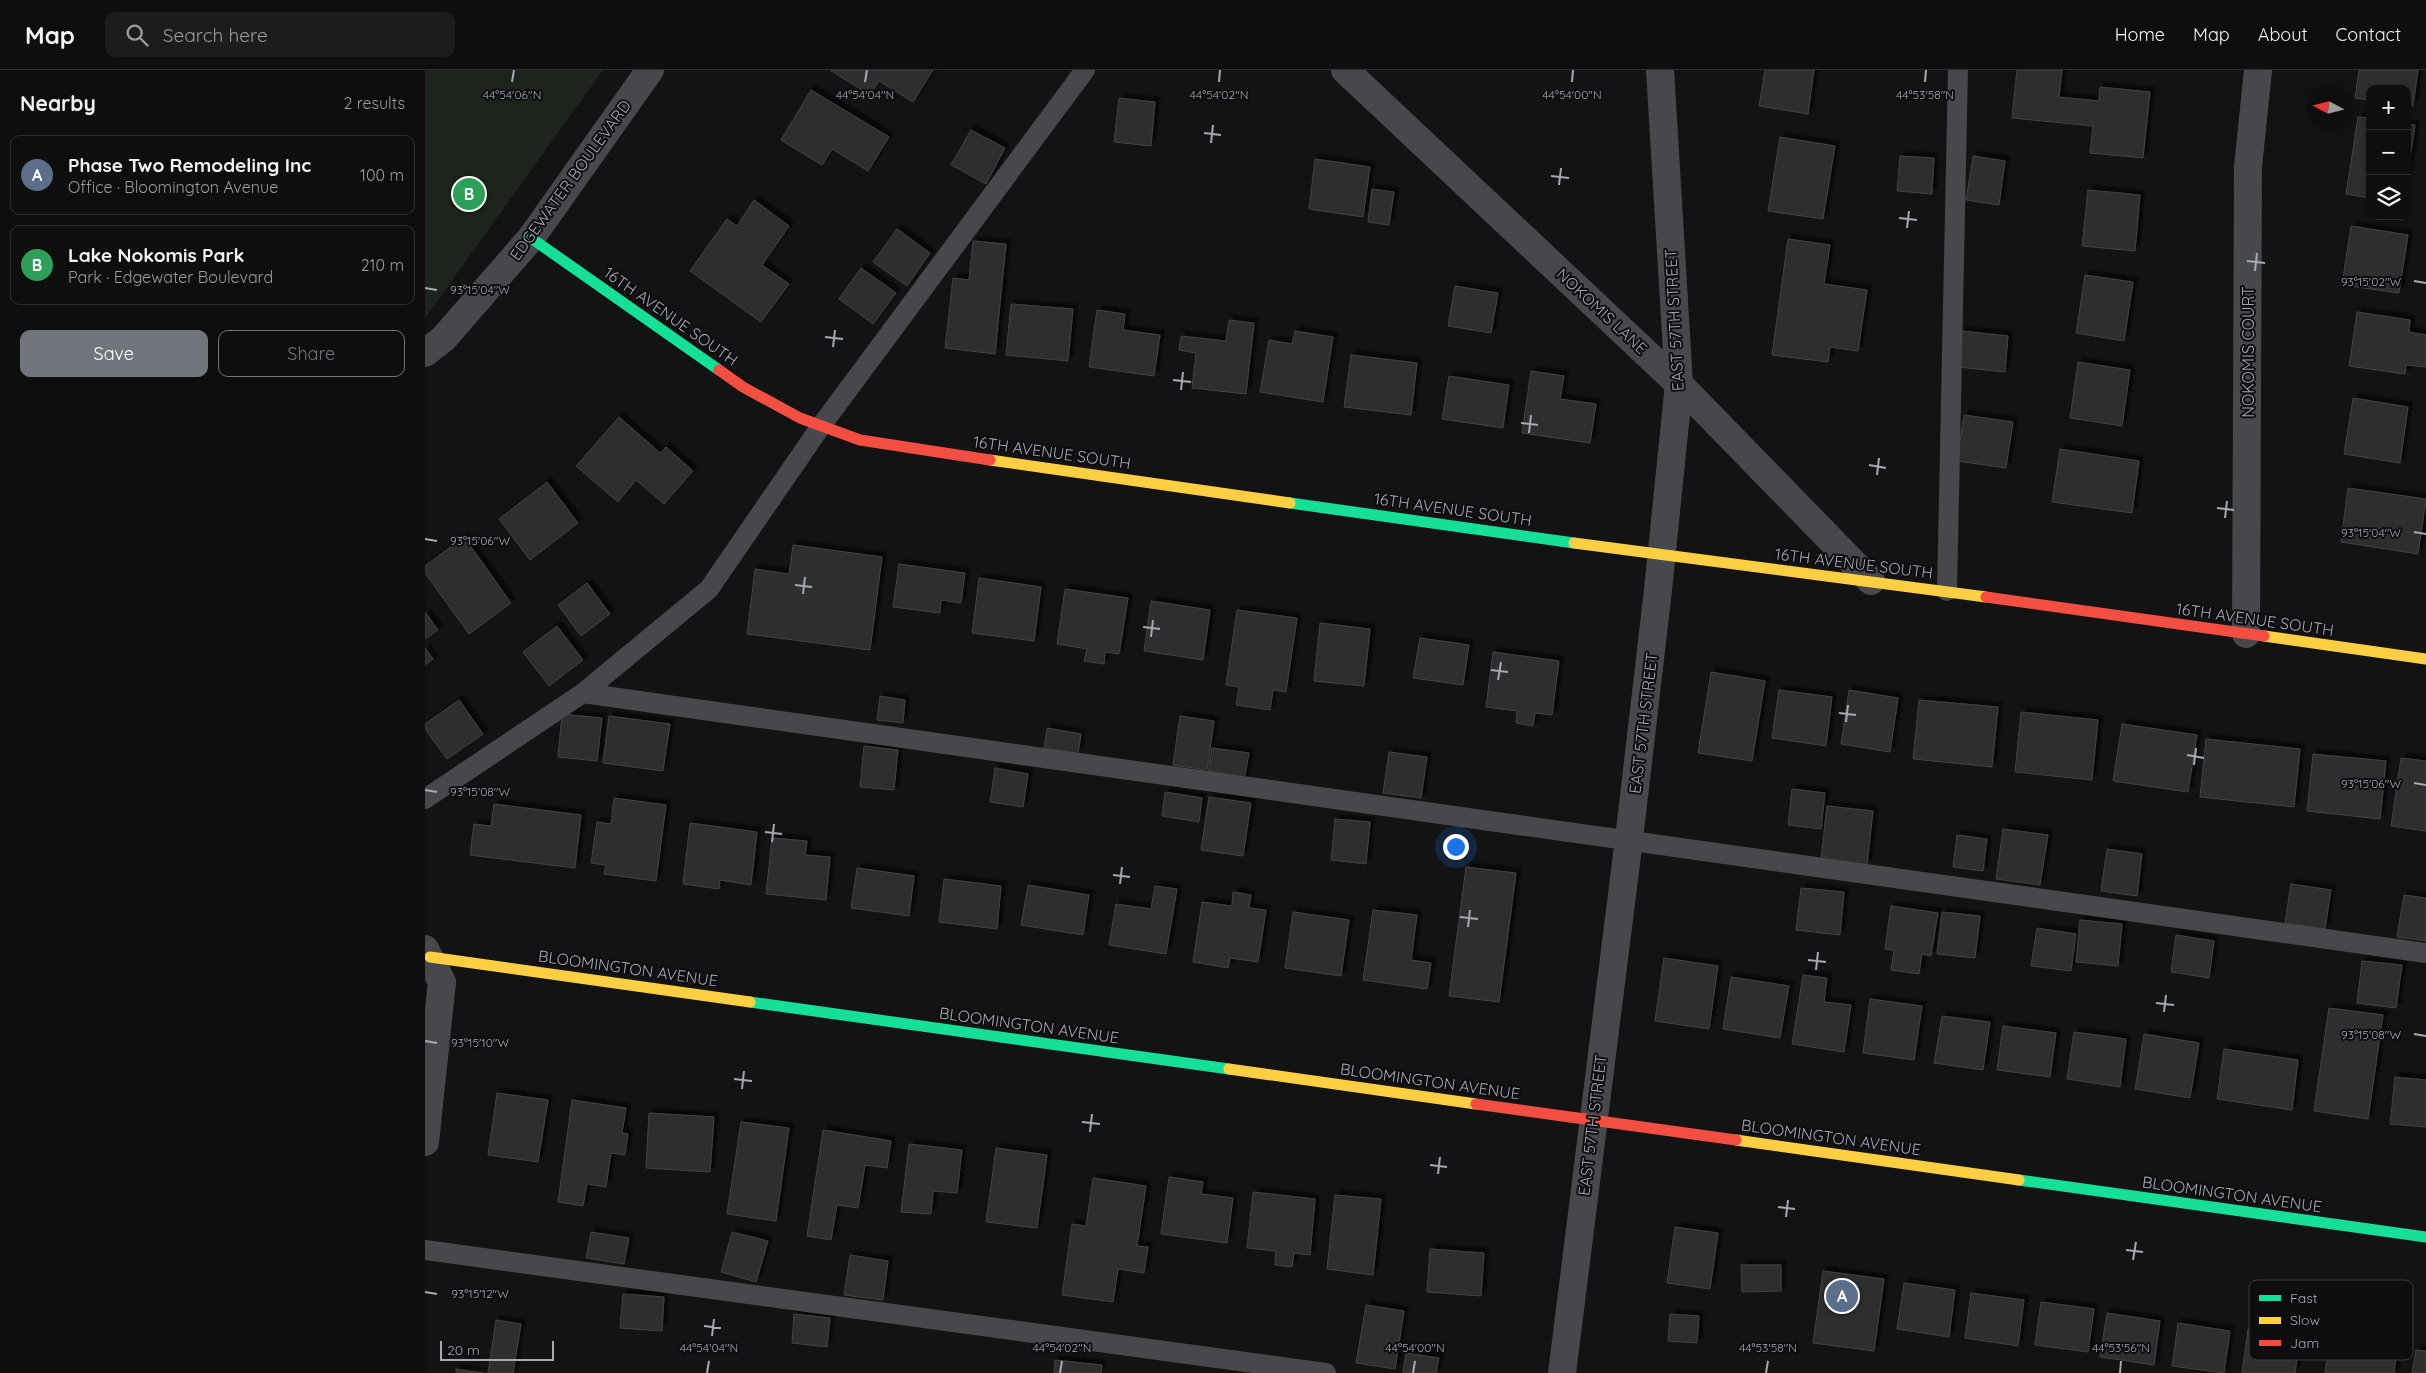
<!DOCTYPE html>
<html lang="en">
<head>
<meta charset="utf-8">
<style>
  body { margin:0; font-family:Quicksand,sans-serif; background:#1c1c1c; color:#f1f3f6 }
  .controls { position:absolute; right:15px; top:15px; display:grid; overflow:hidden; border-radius:10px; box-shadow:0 2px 8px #0003 }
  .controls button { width:45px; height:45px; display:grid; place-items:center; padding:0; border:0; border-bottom:1px solid #2e2e2e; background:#0e0e0e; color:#f1f3f6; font:25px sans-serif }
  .compass { position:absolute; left:1881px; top:15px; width:45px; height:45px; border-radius:50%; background:#0e0e0e; box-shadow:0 2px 8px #0003; rotate:277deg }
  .scale { position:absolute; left:15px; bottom:12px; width:114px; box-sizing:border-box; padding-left:5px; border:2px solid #a4aab4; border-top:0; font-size:14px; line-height:18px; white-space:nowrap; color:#a4aab4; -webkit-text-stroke:4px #0d0d0f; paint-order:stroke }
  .you { position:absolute; left:1030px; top:776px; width:18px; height:18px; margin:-12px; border:4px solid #fff; border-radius:50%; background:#1a73e8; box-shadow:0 0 0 8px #1a73e833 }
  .badge { display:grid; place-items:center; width:32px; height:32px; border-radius:50%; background:#71757c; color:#fff; font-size:16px; font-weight:700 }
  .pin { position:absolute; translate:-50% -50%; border:2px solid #fff; box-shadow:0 1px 5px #0006 }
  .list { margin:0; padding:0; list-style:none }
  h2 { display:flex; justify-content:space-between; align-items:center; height:65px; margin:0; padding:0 20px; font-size:21px }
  h2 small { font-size:16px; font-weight:400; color:#9b9c9e }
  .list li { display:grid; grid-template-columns:32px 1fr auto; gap:15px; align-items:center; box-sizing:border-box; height:80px; margin:0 10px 10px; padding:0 10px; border:1px solid #2e2e2e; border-radius:10px }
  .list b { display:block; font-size:19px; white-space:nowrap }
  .list p { margin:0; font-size:16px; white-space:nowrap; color:#9b9c9e }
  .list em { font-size:16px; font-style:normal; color:#9b9c9e }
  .actions { display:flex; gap:10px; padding:15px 20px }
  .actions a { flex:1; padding:11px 0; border:1px solid #71757c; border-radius:10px; text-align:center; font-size:18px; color:#71757c }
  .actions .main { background:#71757c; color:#fff }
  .icon { flex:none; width:28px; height:28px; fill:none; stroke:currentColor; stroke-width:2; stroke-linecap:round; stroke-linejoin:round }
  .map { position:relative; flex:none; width:2001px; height:1303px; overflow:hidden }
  header { display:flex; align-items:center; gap:30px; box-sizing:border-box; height:70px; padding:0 25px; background:#0e0e0e; border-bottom:1px solid #2e2e2e }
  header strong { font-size:24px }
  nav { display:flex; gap:28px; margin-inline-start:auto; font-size:18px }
  .search { width:350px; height:45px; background:#1c1c1c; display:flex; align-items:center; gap:12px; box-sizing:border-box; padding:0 18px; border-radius:10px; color:#9b9c9e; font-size:19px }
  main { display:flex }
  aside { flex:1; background:#0e0e0e }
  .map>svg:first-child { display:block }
</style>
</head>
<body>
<header>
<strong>Map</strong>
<div class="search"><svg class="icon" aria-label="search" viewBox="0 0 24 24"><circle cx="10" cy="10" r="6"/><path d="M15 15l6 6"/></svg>Search here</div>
<nav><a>Home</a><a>Map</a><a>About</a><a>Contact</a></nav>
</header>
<main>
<aside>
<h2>Nearby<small>2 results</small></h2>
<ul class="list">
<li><span class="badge" style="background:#5c6f8a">A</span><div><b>Phase Two Remodeling Inc</b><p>Office · Bloomington Avenue</p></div><em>100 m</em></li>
<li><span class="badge" style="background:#2e9e5b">B</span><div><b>Lake Nokomis Park</b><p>Park · Edgewater Boulevard</p></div><em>210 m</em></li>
</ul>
<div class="actions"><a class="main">Save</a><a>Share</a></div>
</aside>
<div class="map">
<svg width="2001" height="1303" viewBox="0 0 2001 1303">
  <defs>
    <filter id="shadow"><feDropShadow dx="4.5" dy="-4.5" stdDeviation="1" flood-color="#0009"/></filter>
  </defs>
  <rect width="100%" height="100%" fill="#131313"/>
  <polygon fill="#1d231d" points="0,0 178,0 0,248"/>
  <g fill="#2d2d2e" stroke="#424346" filter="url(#shadow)">
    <polygon points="405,0 508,0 488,32 454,11 445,25"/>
    <polygon points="1340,0 1389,0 1383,44 1334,36"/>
    <polygon points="1592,0 1637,0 1634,27 1674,31 1675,17 1725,22 1718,88 1665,83 1668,56 1587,48"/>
    <polygon points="1934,0 1993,0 1988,36 1982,35 1982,19 1945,19 1945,30 1930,28"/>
    <polygon points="386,20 464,67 443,101 407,79 397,95 356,70"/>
    <polygon points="694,28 730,32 726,76 689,72"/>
    <polygon points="1933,47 1945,48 1945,128 1921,124"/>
    <polygon points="1982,54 1990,55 1982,108"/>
    <polygon points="546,60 580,78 561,114 526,95"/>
    <polygon points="1355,67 1410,76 1398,149 1343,141"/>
    <polygon points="1475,86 1509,88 1507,124 1472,121"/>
    <polygon points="1548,86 1580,91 1574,135 1541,130"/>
    <polygon points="890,89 945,97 938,147 884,139"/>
    <polygon points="947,119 969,122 964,155 943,152"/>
    <polygon points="1663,120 1715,125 1710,181 1657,176"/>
    <polygon points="329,130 364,156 337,195 364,214 336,252 265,201 302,149 312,156"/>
    <polygon points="1926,156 1983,165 1974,223 1917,215"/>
    <polygon points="472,159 505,183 482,216 448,192"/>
    <polygon points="1363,169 1405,175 1399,214 1442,220 1433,281 1405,277 1403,292 1347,285"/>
    <polygon points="548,171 581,174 570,284 520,278 528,208 544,210"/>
    <polygon points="436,198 471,223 448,254 414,229"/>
    <polygon points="1660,205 1708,212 1699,271 1651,263"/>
    <polygon points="1030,216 1073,223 1066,263 1023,256"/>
    <polygon points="586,234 648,239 643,291 581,285"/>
    <polygon points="672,240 700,244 698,260 735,265 729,306 664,297"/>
    <polygon points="1932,242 1985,250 1984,262 2001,265 2001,297 1981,295 1980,304 1924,296"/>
    <polygon points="804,250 829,253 821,324 767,318 771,283 754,280 756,266 801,271"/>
    <polygon points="870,261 908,267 898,332 835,322 844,270 867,274"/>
    <polygon points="1537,261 1583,266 1580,302 1533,297"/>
    <polygon points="926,285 992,293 986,345 919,337"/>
    <polygon points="1653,292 1705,300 1697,356 1645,348"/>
    <polygon points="1106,301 1139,306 1135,329 1171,334 1165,373 1097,363"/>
    <polygon points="1024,306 1084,315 1078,358 1017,349"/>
    <polygon points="1928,328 1983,337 1975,393 1919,384"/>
    <polygon points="1539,345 1588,352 1581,398 1532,391"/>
    <polygon points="194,347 235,383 241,377 268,401 239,434 211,410 193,432 151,396"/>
    <polygon points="1635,379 1714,391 1707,443 1627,432"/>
    <polygon points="122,412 153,453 105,490 74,449"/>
    <polygon points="1923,418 2001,429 1993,484 1916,472"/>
    <polygon points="39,467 86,533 44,564 0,503 0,496"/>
    <polygon points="368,475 457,487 445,580 322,564 330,499 364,504"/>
    <polygon points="474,494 540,503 536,533 516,530 515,543 468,537"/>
    <polygon points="554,508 616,517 609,571 547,563"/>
    <polygon points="162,513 185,544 156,566 133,535"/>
    <polygon points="640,519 703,528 694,584 680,582 679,594 659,591 662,579 632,574"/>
    <polygon points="726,531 785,540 778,590 719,581"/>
    <polygon points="812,540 872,548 861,622 848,620 845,640 811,635 814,617 801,615"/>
    <polygon points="0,542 13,560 0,569"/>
    <polygon points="895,553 945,559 939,616 889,611"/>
    <polygon points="132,556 158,590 124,616 98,582"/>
    <polygon points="995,568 1044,575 1038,615 988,608"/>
    <polygon points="0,578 8,589 0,595"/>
    <polygon points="1068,582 1134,591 1127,645 1110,643 1108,656 1091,653 1092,641 1061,637"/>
    <polygon points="1286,602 1340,611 1327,691 1273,683"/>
    <polygon points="1354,620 1407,627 1401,676 1347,668"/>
    <polygon points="1424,620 1473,628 1465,682 1416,674"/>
    <polygon points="455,626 480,630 478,653 452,650"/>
    <polygon points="34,630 58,664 22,689 0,659 0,654"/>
    <polygon points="1494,630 1573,637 1567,697 1488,689"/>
    <polygon points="1596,642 1673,650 1667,710 1590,702"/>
    <polygon points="137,644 177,648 172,691 133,687"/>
    <polygon points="184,646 245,654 238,701 178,693"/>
    <polygon points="755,646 789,651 782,700 748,695"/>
    <polygon points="1697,654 1772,665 1763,722 1688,711"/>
    <polygon points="622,658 656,664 653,684 619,679"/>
    <polygon points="1781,669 1875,679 1869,737 1775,727"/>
    <polygon points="439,676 473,680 469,720 435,717"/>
    <polygon points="787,678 824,683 819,711 783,705"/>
    <polygon points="964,682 1002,687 996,728 958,723"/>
    <polygon points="1888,684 1961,691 1955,749 1882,741"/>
    <polygon points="1976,688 2001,691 2001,761 1966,756"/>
    <polygon points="570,698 603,704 598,737 565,732"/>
    <polygon points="1367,719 1400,723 1396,759 1363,755"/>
    <polygon points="740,722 777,728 774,752 737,746"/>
    <polygon points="784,727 826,733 818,786 776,780"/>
    <polygon points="189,728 241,735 231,811 179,804 181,795 166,793 172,752 186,754"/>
    <polygon points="69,734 156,745 150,798 45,785 49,754 66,756"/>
    <polygon points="1402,736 1448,741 1442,795 1396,790"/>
    <polygon points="910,749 945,752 941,794 906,790"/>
    <polygon points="265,753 332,762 326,815 295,810 294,819 258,814"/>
    <polygon points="1578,759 1623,765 1615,815 1571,809"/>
    <polygon points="1532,765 1562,769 1558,801 1528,797"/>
    <polygon points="347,768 382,771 380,785 405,787 401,830 341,824"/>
    <polygon points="1682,779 1717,784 1712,826 1676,821"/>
    <polygon points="1041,797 1091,803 1074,932 1024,926"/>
    <polygon points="432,798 489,806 484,846 426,838"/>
    <polygon points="519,809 576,816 572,859 514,852"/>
    <polygon points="1866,814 1906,820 1900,859 1860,853"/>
    <polygon points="603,815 664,825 658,865 596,855"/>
    <polygon points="730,816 752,819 741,884 684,875 691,834 726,839"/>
    <polygon points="1376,818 1419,822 1415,865 1371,860"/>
    <polygon points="808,822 826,825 824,838 841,840 833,892 805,888 803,898 768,892 777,832 807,836"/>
    <polygon points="1979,825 2001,828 2001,871 1972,867"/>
    <polygon points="1466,836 1513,843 1506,886 1497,884 1494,904 1466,900 1469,880 1460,879"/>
    <polygon points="948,840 992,845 986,890 1006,893 1002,919 938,910"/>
    <polygon points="868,842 924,850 916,906 860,898"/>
    <polygon points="1517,842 1555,846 1550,888 1512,884"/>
    <polygon points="1655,850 1697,854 1693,896 1651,892"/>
    <polygon points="1612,858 1651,864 1646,901 1606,896"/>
    <polygon points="1751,865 1789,871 1784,908 1746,902"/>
    <polygon points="1239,888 1293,896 1284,959 1230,951"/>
    <polygon points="1937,891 1977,895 1971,938 1932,933"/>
    <polygon points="1378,905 1402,908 1399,932 1426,935 1419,982 1367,974"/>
    <polygon points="1306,907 1364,916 1355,968 1298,959"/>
    <polygon points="1445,929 1497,936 1489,990 1438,983"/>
    <polygon points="1904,938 1958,945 1943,1049 1889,1041"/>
    <polygon points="1517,946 1565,952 1558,1000 1509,993"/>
    <polygon points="1578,956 1631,963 1625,1007 1572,1000"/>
    <polygon points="1649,962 1701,969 1695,1017 1642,1009"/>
    <polygon points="1719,964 1774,973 1765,1028 1710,1019"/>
    <polygon points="1799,979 1873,990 1867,1040 1792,1029"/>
    <polygon points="1970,1007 2001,1010 2001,1057 1965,1054"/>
    <polygon points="72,1023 123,1030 113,1092 63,1085"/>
    <polygon points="147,1030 201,1038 197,1063 203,1064 200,1085 186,1083 181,1117 162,1114 158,1136 133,1132"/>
    <polygon points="224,1043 289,1047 285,1102 221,1098"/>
    <polygon points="316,1052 364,1058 351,1151 302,1144"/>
    <polygon points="398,1060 466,1071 462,1098 440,1095 433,1138 412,1135 406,1170 382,1166"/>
    <polygon points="484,1074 537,1080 532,1123 508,1121 506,1144 476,1142"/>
    <polygon points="571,1078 622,1085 612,1158 561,1152"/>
    <polygon points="744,1107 778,1112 776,1124 808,1128 802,1173 736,1164"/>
    <polygon points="668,1108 721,1116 712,1176 723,1177 719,1203 693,1199 688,1232 637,1225 647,1154 661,1156"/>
    <polygon points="828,1122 890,1129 885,1185 869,1183 867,1197 850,1195 851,1181 822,1178"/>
    <polygon points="910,1125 956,1129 948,1205 902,1199"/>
    <polygon points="1250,1157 1293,1163 1285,1219 1242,1213"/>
    <polygon points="166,1162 204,1168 199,1194 161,1188"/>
    <polygon points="307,1162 343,1171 331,1212 296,1202"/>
    <polygon points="1005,1179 1059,1183 1056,1226 1002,1222"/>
    <polygon points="425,1185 463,1191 458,1230 419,1225"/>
    <polygon points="1316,1195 1356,1195 1356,1221 1317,1222"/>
    <polygon points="1398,1201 1459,1209 1449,1281 1388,1273"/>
    <polygon points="1479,1213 1530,1220 1524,1267 1472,1259"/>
    <polygon points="1546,1223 1599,1230 1593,1276 1540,1268"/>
    <polygon points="198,1224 239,1227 237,1261 195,1258"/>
    <polygon points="1616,1232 1669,1239 1663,1282 1610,1275"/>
    <polygon points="941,1235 979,1241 970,1299 931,1293"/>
    <polygon points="1682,1243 1735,1251 1729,1295 1675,1287"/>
    <polygon points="369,1244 405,1248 402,1277 367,1273"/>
    <polygon points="1245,1244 1274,1246 1272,1273 1243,1271"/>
    <polygon points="71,1250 96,1254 88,1303 63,1303"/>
    <polygon points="1753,1253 1805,1261 1799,1303 1747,1296"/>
    <polygon points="1823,1259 1875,1267 1870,1303 1817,1303"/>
    <polygon points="1905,1270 1972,1279 1969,1303 1900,1303"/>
    <polygon points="1991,1280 2001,1281 2001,1303 1987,1303"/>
    <polygon points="981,1283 1014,1288 1011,1303 978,1303"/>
    <polygon points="630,1290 677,1295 676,1303 629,1303"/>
    <polygon points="31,1299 58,1303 31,1303"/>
  </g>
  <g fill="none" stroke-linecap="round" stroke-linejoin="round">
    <g stroke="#47484c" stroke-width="20">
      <polyline points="1522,521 1533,0"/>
      <polyline points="158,623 2001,883"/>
      <polyline points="0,729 158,623 284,519 396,356 660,0"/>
      <polyline points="0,1180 901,1303"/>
    </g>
    <g stroke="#47484c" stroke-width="28">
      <polyline points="920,0 1254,314 1446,511"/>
      <polyline points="0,283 19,268 106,168 225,0"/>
      <polyline points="1821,564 1823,97 1833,0"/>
      <polyline points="0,879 17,912 0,1072"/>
      <polyline points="1137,1303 1204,769 1233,520 1254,314 1235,0"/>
    </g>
    <g stroke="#16e098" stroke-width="11">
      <polyline points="106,168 294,300"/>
      <polyline points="865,433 1149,473"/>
      <polyline points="325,932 804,999"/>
      <polyline points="1594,1110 2001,1167"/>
    </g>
    <g stroke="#ffcf43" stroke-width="11">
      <polyline points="565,390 865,433"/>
      <polyline points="1149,473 1561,527"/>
      <polyline points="1839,566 2001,589"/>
      <polyline points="5,887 325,932"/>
      <polyline points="804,999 1051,1034"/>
      <polyline points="1311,1070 1594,1110"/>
    </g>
    <g stroke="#f24e42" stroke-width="11">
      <polyline points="294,300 318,317 375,348 435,370 565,390"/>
      <polyline points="1561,527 1839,566"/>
      <polyline points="1051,1034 1311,1070"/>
    </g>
  </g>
  <path fill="none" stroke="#a4aab4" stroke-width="2" d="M87,12l2,-12M440,12l2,-12M794,12l1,-12M1147,12l1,-12M1500,12l1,-12M779,63l17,2M786,73l2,-18M1126,106l18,2M1134,115l2,-17M1474,148l18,2M1482,158l2,-17M1822,191l18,2M1830,201l2,-18M1989,211l12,2M0,218l12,2M400,267l18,2M408,277l2,-17M748,310l18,2M756,320l2,-18M1096,353l17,2M1104,363l2,-18M1444,395l17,3M1452,405l2,-17M1792,438l17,2M1800,448l2,-17M1989,462l12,2M0,469l12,2M370,515l17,2M378,524l2,-17M718,557l17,2M726,567l2,-17M1066,600l17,2M1073,610l3,-18M1414,643l17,2M1421,652l2,-17M1762,685l17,3M1769,695l2,-17M1989,713l12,2M0,720l12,2M340,762l17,2M347,772l2,-18M688,805l17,2M695,814l2,-17M1035,847l18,2M1043,857l2,-17M1383,890l18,2M1391,900l2,-18M1731,933l18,2M1739,942l2,-17M1989,964l12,2M0,971l12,2M309,1009l18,2M317,1019l2,-18M657,1052l18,2M665,1062l2,-18M1005,1095l17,2M1013,1104l2,-17M1353,1137l17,2M1361,1147l2,-17M1701,1180l17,2M1708,1190l3,-18M0,1222l12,2M279,1256l17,2M287,1266l2,-17M282,1303l2,-12M635,1303l2,-12M988,1303l2,-12M1341,1303l2,-12M1695,1303l1,-12"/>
  <g text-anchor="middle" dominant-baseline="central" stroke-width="4" stroke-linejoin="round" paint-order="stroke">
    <g font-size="16" fill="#a4aab4" stroke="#0d0d0f">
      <text transform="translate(145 110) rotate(-54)">EDGEWATER BOULEVARD</text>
      <text transform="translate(1177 241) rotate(43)">NOKOMIS LANE</text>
      <text transform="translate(246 246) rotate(35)">16TH AVENUE SOUTH</text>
      <text transform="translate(1249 250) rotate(-93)">EAST 57TH STREET</text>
      <text transform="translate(1823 282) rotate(-90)">NOKOMIS COURT</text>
      <text transform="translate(627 382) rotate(8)">16TH AVENUE SOUTH</text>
      <text transform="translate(1028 439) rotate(8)">16TH AVENUE SOUTH</text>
      <text transform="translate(1429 493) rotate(7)">16TH AVENUE SOUTH</text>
      <text transform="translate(1830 549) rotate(8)">16TH AVENUE SOUTH</text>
      <text transform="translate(1218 653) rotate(-83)">EAST 57TH STREET</text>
      <text transform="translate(203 898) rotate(8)">BLOOMINGTON AVENUE</text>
      <text transform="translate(604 955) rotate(8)">BLOOMINGTON AVENUE</text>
      <text transform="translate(1005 1011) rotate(8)">BLOOMINGTON AVENUE</text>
      <text transform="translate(1167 1055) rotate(-83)">EAST 57TH STREET</text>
      <text transform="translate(1406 1067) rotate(8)">BLOOMINGTON AVENUE</text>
      <text transform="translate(1807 1124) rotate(8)">BLOOMINGTON AVENUE</text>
    </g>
  </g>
  <rect x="1824" y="1210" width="164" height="80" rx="8" fill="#0d0d0f" stroke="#3a3c41" stroke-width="1"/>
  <rect x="1834" y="1225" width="22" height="6" fill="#16e098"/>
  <rect x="1834" y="1247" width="22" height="7" fill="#ffcf43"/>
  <rect x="1834" y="1270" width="22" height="6" fill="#f24e42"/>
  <g font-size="14" fill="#a4aab4">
    <text x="1865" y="1233">Fast</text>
    <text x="1865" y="1255">Slow</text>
    <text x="1865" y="1278">Jam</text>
  </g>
  <g font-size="12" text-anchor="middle" fill="#a4aab4" stroke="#0d0d0f" stroke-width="4" stroke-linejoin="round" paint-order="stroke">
    <text x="440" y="29">44°54'04"N</text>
    <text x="794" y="29">44°54'02"N</text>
    <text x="1500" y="29">44°53'58"N</text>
    <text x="87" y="29">44°54'06"N</text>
    <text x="1147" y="29">44°54'00"N</text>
    <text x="1946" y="216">93°15'02"W</text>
    <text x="55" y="224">93°15'04"W</text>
    <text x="1946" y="467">93°15'04"W</text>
    <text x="55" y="475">93°15'06"W</text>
    <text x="1946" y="718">93°15'06"W</text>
    <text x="55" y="726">93°15'08"W</text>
    <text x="1946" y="969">93°15'08"W</text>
    <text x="55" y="977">93°15'10"W</text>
    <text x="55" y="1228">93°15'12"W</text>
    <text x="284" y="1282">44°54'04"N</text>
    <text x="637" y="1282">44°54'02"N</text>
    <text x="990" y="1282">44°54'00"N</text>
    <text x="1343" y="1282">44°53'58"N</text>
    <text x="1696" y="1282">44°53'56"N</text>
  </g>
</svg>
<div class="controls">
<button>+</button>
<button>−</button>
<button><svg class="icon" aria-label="layers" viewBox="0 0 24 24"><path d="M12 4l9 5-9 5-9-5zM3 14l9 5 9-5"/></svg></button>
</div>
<svg class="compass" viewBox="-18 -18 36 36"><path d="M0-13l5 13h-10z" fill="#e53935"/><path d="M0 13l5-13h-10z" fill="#9b9c9e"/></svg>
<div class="scale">20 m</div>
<div class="you"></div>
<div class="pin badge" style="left:1417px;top:1226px;background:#5c6f8a">A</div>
<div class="pin badge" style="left:44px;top:124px;background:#2e9e5b">B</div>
</div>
</main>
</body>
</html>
